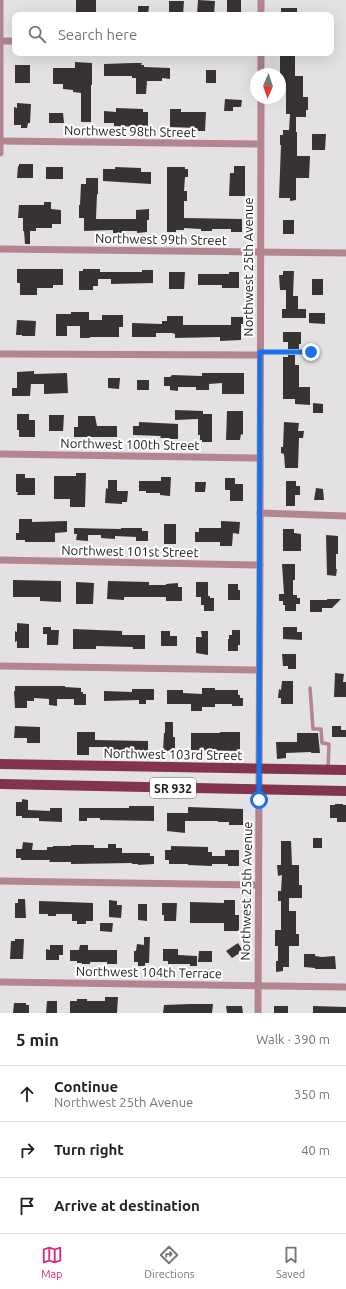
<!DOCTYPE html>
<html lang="en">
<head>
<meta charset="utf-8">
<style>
  body { margin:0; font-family:Ubuntu,sans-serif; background:#f2f2f2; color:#202124 }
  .compass { position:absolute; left:250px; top:68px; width:36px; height:36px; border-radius:50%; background:#fff; box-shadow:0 4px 16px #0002; rotate:182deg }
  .stop { position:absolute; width:12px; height:12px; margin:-9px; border:3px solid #1a73e8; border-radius:50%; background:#fff }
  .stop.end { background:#1a73e8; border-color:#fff; box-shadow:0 1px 4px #0008 }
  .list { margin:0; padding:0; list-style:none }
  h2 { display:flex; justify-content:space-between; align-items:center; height:52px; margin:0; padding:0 16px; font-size:17px }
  h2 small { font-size:13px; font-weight:400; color:#757577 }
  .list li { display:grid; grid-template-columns:26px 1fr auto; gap:12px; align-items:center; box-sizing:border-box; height:56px; padding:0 16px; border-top:1px solid #e0e0e0 }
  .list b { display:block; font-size:15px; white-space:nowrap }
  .list p { margin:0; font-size:13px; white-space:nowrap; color:#757577 }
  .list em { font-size:13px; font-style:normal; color:#757577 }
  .icon { flex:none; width:22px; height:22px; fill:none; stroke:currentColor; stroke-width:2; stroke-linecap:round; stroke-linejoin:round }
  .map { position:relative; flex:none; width:346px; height:1013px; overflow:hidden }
  .search { position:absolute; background:#fff; box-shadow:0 4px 16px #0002; left:12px; right:12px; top:12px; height:44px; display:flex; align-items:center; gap:10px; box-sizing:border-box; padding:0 14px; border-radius:8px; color:#757577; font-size:15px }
  .sheet { height:220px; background:#fff }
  nav { display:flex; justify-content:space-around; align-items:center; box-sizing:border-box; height:56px; border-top:1px solid #e0e0e0; background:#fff; font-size:11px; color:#757577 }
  nav a { display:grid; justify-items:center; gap:2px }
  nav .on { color:#db2777 }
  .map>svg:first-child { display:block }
</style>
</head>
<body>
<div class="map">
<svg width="346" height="1013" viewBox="0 0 346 1013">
  <rect width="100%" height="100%" fill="#e4e1e4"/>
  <g fill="#373333">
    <rect x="76" y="0" width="20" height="15"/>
    <polygon points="198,0 215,1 214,15 197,15"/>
    <rect x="227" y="0" width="14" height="15"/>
    <polygon points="169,1 184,1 183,15 169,15"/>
    <polygon points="138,6 149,6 148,15 138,15"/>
    <rect x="281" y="8" width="16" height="7"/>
    <polygon points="280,53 295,53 295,76 303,76 303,97 308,97 308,110 306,110 306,117 296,117 296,132 297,132 297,156 310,156 309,178 296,178 296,200 290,201 290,198 279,198 281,145 280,145 280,135 283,135 283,130 289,130 290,114 286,114 286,84 281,84 280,79"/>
    <polygon points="75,62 92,63 92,85 91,85 91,122 81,122 81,93 73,92 73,90 63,89 63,84 53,84 53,68 75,68"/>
    <polygon points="132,63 142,63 141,65 144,65 144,67 170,68 170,79 162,78 162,81 147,81 146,94 136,94 136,78 132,78 132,76 104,76 104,64"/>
    <rect x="15" y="65" width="15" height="18"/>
    <rect x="206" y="70" width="10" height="13"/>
    <polygon points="225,99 242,100 241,107 233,107 233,111 224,111"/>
    <polygon points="17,103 31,104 30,123 28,123 27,128 21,128 21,125 14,125 14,107 17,108"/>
    <polygon points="116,108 143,109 143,112 148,112 148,127 114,126 114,123 104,123 104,111 116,112"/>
    <polygon points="170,109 181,109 181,112 206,112 205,131 198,131 197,128 170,127"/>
    <polygon points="49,113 63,113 64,123 49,123"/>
    <polygon points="312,134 326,134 325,150 312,150"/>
    <polygon points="19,164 33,164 33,178 17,178 18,166 19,166"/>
    <polygon points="234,166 245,166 245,196 229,196 230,173 234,173"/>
    <rect x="46" y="167" width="17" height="12"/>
    <polygon points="115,167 141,168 141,172 151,172 151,184 103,181 103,169 115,169"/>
    <polygon points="167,167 185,167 185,169 188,169 188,177 185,177 184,191 187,191 187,201 184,201 184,218 242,219 242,232 231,232 231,229 212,229 212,231 201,231 201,229 184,228 184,230 176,230 176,232 167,232"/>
    <polygon points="86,178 98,178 98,194 97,194 96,219 136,219 136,210 149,209 149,220 147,220 147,232 137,233 137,231 122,231 122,233 113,233 113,230 84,231 84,218 79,218 79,205 80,205 81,184 86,184"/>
    <polygon points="44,202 51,202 51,209 61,210 61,224 52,224 52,228 36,228 36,231 30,231 30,244 25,244 24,231 23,231 23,218 18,218 19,205 44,205"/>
    <rect x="283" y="220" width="11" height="14"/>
    <polygon points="17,269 63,269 63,285 53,285 53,288 37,288 37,295 20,295 20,283 17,283"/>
    <polygon points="83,269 100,269 100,272 142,272 142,270 153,270 153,283 111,284 111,279 98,279 98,286 93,286 93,290 79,290 79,271 83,271"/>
    <polygon points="283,271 294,271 293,296 298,296 298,309 306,309 306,318 282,318 282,309 286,309 286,290 280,290 279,275 283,275"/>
    <polygon points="169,272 185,272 184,289 169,289"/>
    <polygon points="229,272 239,272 239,288 222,288 222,285 198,285 198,274 229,274"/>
    <rect x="312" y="279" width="11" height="16"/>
    <polygon points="71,312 89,312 89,320 102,320 102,315 123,315 123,327 119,327 119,337 90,337 90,338 80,338 80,326 67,326 67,336 56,336 56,314 71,314"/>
    <polygon points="309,313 325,313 325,324 309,323"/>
    <polygon points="167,316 183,316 183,325 231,325 231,317 243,317 243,324 241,324 241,340 220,341 220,337 175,338 175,334 172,333 156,333 156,337 132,337 132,323 162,324 162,321 167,321"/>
    <polygon points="17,320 36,321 35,336 22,336 22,335 16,335"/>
    <polygon points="283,332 301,332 301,344 299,344 299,349 288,349 288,342 283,342"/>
    <polygon points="288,355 295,355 295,365 299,365 299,387 310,387 310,405 295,404 295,399 283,399 283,357 288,357"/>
    <polygon points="34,371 34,374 67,373 68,393 44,394 44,384 31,384 30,396 12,396 12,388 17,388 17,372"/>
    <polygon points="202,373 244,373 244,394 222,394 222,383 209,384 209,390 196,390 196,387 178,387 178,391 170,390 170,386 164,386 164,377 170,377 172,375 202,376"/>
    <polygon points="108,378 120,378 119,389 108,388"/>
    <rect x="137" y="380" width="12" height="10"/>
    <polygon points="313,403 323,404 323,413 313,413"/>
    <polygon points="175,410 203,411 203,414 212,414 212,442 202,442 202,440 200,440 200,435 198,435 198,419 175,420"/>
    <polygon points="227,411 243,411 243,435 241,434 240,440 226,440"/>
    <polygon points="17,414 29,414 29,420 35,420 35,437 19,437 19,430 17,430"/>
    <polygon points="49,415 64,415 63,431 49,431"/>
    <polygon points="78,416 95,416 97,426 117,426 117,437 74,437 74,427 78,427"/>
    <polygon points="139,422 178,424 178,439 170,439 170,438 160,438 161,436 133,435 133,426 139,426"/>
    <polygon points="284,422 299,423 298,431 304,431 303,438 299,438 298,468 285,468 284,454 281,453 281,447 283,447"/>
    <polygon points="76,473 86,473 85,507 70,507 70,499 54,499 54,476 76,476"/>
    <polygon points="16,474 25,474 25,478 35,478 35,495 17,495 18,492 16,492"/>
    <polygon points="161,477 171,477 170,496 160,495 160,493 146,493 146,491 139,491 139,481 161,481"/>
    <polygon points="225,478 235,478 235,484 243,484 243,501 230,501 230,490 225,490"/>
    <polygon points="108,480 117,480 117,491 128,491 127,502 122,502 122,504 105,503 106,488 108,489"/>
    <polygon points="286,481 296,481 296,486 300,486 300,495 295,495 295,506 286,506"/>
    <polygon points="195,482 206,482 205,492 195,492"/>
    <polygon points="316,488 323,489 324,500 314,500"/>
    <polygon points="19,519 32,519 32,522 67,521 67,532 55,533 55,542 25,542 25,540 16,540 16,533 19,533"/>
    <polygon points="221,521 240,522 239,534 233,533 232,546 220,546 220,542 195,542 195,532 199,532 199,528 221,528"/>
    <rect x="164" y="524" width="12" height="20"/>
    <polygon points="74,528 121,529 121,528 142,528 142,531 148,531 148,541 136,541 136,537 115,536 115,539 101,538 101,535 88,535 88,541 76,540 77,534 74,534"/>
    <polygon points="283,529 294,529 294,533 301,534 301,551 283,551"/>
    <polygon points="326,535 338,536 338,554 336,554 336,569 337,569 336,576 327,575"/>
    <polygon points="282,564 295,564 295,580 293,580 293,595 297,595 297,598 300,598 300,604 296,604 296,611 285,611 285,605 283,605 283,601 279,601 279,594 284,594"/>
    <polygon points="13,580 61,581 61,602 40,601 40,597 13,597"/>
    <polygon points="108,581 149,582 149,585 166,585 166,584 178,583 178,587 182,587 182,601 166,601 166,597 124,597 124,600 107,599"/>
    <polygon points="76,582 94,583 93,604 76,604"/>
    <polygon points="196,582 208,582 208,596 210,596 210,598 214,598 214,611 204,611 204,605 201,605 201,597 196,597"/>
    <polygon points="228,584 238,584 238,590 240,590 240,600 228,600"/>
    <polygon points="327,599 341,599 332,608 322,608 322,612 310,612 310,600 327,600"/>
    <polygon points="17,623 29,624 29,648 17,648 17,641 15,642 15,631 17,632"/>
    <polygon points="43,627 51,627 51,630 59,630 58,645 47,645 47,634 43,634"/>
    <polygon points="283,627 297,627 297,632 302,632 302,640 283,639"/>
    <polygon points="73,629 122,631 122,635 145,635 145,649 133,649 133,647 96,646 96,649 73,649"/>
    <polygon points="232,630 240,630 240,645 238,645 238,651 228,651 228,639 229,639 229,635 232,635"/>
    <polygon points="161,631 170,631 170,636 177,636 177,646 161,646"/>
    <polygon points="201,631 208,631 208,655 196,653 196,637 202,637"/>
    <polygon points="282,654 296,654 296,669 288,669 288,666 283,666"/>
    <polygon points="335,673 344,674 343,682 346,682 346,697 334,697"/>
    <polygon points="282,681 293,681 293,704 281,704 281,698 278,698 279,689 281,690"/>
    <polygon points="15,686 65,686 65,687 81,688 81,692 83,692 83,694 86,694 86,705 74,705 74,699 57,699 57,706 49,705 49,699 34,698 34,701 27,701 27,708 15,708 14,691 15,691"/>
    <polygon points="202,688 215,688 215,690 238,690 238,695 240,695 240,698 243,698 243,706 232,706 232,704 215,704 215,707 202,707 202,711 191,711 191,704 167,704 167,690 183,690 183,693 202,694"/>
    <polygon points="132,689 154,689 154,700 146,700 146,704 139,704 139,700 104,701 104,691 132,692"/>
    <polygon points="165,722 173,722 173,737 175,737 175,751 163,751 164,733 165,733"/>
    <polygon points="15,726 40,727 40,743 27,743 27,738 14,738"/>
    <polygon points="332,726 341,726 341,730 346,730 346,737 332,737"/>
    <polygon points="77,732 95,732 95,740 148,741 148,751 106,751 106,747 89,747 89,755 77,755"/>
    <polygon points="220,732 240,732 240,751 191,750 191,733 220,733"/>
    <polygon points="297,733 318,733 320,753 311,753 311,752 286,753 286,758 277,759 276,742 297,742"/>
    <polygon points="22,799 28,800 28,810 50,811 50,808 62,808 62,822 39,821 39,818 22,818 22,816 16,816 16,802 22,802"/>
    <polygon points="335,804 343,804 343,805 346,805 346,822 337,822 337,818 330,818 330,805 335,805"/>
    <polygon points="129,806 154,806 154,821 100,820 100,818 87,818 87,821 79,821 79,808 129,808"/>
    <polygon points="188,807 243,809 243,825 229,825 229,822 218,822 218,821 185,821 185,833 167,831 167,813 188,813"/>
    <rect x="313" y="838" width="9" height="10"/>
    <polygon points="281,841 291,841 292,865 299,865 299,885 302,885 302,898 289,898 289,911 296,911 296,934 299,934 299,946 289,946 289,967 283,967 283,971 276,972 276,961 278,961 278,946 275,946 275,930 281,930 281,901 278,901 278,891 281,891 282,875 278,876 277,865 281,865"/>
    <polygon points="23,842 33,843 32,850 47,850 47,847 53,847 53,846 71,846 71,845 94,845 94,848 108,848 108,844 116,844 116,848 122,848 122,853 150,853 150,856 154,856 154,864 138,865 138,864 132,864 132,863 71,864 71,862 49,862 50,860 21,860 21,858 16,858 16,849 22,849"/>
    <polygon points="171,846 208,847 208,852 212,852 212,856 225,856 225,850 239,850 239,866 228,866 228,864 212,864 212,866 188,865 188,864 169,864 169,860 165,860 165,850 171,850"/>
    <polygon points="18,899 25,899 26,918 15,918 15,903 18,903"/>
    <polygon points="109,900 117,901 117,905 122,905 121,918 109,917"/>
    <polygon points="224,900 235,900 235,915 239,915 239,931 224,931 224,923 190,923 190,902 224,903"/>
    <polygon points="39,901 93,903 93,921 86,921 86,924 77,924 77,921 72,921 72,914 56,914 56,916 48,916 48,914 39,914"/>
    <polygon points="162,903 177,903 176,921 164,921 164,915 162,915"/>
    <polygon points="138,904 147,904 147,921 138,920"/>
    <polygon points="100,923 113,923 112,932 100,931"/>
    <polygon points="144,937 150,937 149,963 145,963 145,966 138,966 138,962 134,962 134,951 136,951 137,944 144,945"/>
    <polygon points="15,939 24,939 23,959 10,959 11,941 15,941"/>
    <polygon points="238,943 243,951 232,958 226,951"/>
    <polygon points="50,945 63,945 63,955 59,955 59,960 46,960 46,949 50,950"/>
    <polygon points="80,945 88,945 88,950 117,950 117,964 107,964 107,962 90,962 90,964 82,964 82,963 77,963 77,961 70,961 70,950 79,950"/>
    <polygon points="163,949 178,949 178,955 197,956 197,966 190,966 190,964 168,964 168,961 163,961"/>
    <polygon points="199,951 212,951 212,962 198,962"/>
    <polygon points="304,954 315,954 315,956 322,957 335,956 336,969 315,969 315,968 304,967"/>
    <polygon points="105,997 118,997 117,1013 70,1013 70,1001 77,1001 77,999 87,999 87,1001 105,1001"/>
    <polygon points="47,1001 57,1001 57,1013 46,1013"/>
    <polygon points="14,1003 26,1003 26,1005 29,1005 29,1013 13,1013"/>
    <polygon points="190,1004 213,1004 212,1013 163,1013 164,1005"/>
    <polygon points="226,1006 242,1006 243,1013 227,1013"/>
    <rect x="274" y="1006" width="14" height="7"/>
    <polygon points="313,1006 346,1007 346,1013 313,1013"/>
  </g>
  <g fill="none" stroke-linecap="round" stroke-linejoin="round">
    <g stroke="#b2858f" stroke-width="3.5">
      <polyline points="261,352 311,352"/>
      <polyline points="310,688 313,729 321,729 322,743 329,744 328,769"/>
    </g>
    <g stroke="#b2858f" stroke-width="7">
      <polyline points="261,15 261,0"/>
      <polyline points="0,41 15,41"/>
      <polyline points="261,74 261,53"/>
      <polyline points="0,141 260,144"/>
      <polyline points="0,153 0,0"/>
      <polyline points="0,249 346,253"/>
      <polyline points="0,354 260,355"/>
      <polyline points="0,454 260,458"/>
      <polyline points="260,513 346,516"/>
      <polyline points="0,560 260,565"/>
      <polyline points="0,666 259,670"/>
      <polyline points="0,881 258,885"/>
      <polyline points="0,982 346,987"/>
      <polyline points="258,1013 260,565 261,98"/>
    </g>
    <g stroke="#81344c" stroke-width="10">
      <polyline points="0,764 346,770"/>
      <polyline points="0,784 346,791"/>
    </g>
  </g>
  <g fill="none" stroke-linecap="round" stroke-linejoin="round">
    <polyline stroke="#1a73e8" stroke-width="5" points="259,800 260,352 311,352"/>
  </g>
  <g text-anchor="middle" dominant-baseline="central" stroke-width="4" stroke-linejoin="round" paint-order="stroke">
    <rect fill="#fff" stroke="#616061" stroke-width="1" x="150" y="778" width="46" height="20" rx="3"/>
    <g font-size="12" font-weight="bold" fill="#1d1c1d">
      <text x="173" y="788">SR 932</text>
    </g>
    <g font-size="13" fill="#1d1c1d" stroke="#fff">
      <text transform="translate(130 131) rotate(1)">Northwest 98th Street</text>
      <text transform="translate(161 239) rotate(1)">Northwest 99th Street</text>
      <text transform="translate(248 267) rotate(-90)">Northwest 25th Avenue</text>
      <text transform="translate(130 444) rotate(1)">Northwest 100th Street</text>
      <text transform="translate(130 551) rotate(1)">Northwest 101st Street</text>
      <text transform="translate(173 754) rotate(1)">Northwest 103rd Street</text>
      <text transform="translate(246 891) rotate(-89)">Northwest 25th Avenue</text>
      <text transform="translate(149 972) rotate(1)">Northwest 104th Terrace</text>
    </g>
  </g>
</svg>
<svg class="compass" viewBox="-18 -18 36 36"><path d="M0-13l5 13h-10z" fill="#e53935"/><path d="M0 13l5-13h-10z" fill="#757577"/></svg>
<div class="stop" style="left:259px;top:800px"></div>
<div class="stop end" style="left:311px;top:352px"></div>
<div class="search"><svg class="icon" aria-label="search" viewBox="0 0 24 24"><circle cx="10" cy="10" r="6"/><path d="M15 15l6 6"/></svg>Search here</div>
</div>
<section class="sheet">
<h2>5 min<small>Walk · 390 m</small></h2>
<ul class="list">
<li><svg class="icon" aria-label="ahead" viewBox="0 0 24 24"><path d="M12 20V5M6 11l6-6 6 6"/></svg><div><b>Continue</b><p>Northwest 25th Avenue</p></div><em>350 m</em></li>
<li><svg class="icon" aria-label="right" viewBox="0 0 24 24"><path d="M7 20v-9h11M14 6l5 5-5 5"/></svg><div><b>Turn right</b></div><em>40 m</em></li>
<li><svg class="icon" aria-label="arrive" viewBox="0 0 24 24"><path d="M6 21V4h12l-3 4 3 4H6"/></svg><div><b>Arrive at destination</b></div></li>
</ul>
</section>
<nav>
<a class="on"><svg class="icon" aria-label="map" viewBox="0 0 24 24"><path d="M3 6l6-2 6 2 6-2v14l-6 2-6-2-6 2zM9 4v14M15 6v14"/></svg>Map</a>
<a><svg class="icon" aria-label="directions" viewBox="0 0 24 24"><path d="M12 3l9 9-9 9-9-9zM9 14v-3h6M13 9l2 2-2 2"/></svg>Directions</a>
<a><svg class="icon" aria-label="saved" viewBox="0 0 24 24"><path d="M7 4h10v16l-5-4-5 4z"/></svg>Saved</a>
</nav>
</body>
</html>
